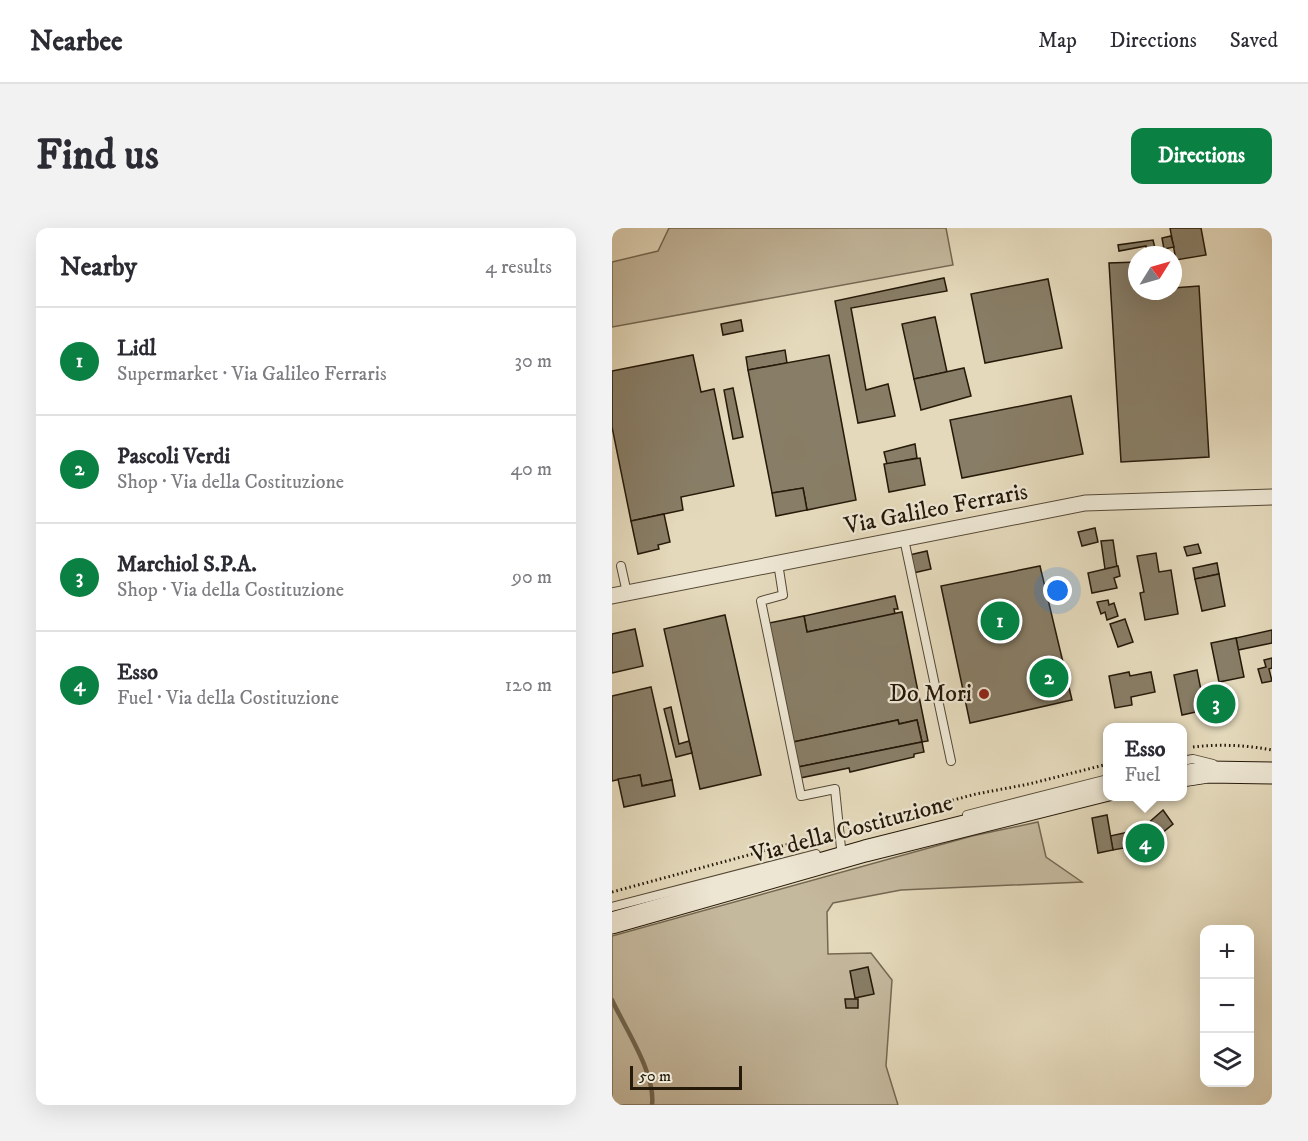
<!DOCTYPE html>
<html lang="en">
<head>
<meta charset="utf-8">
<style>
  body { margin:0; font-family:"IM FELL DW Pica",serif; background:#f2f2f3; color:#2b2b33 }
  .controls { position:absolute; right:18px; bottom:18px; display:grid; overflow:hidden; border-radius:12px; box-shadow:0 6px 24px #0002 }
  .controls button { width:54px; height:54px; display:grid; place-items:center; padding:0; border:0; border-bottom:2px solid #e1e1e2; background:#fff; color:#2b2b33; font:30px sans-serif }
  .compass { position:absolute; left:516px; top:18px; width:54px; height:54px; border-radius:50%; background:#fff; box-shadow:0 6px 24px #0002; rotate:53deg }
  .scale { position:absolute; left:18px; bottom:15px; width:112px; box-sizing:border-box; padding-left:6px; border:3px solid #251909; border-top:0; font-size:16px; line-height:21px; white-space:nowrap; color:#251909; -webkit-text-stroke:4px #ede6d3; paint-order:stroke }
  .you { position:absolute; left:446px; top:363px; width:21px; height:21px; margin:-15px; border:4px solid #fff; border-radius:50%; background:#1a73e8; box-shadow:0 0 0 9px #1a73e833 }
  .badge { display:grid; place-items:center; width:39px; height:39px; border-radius:50%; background:#0b8043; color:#fff; font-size:20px; font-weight:700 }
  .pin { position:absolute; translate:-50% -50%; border:3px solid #fff; box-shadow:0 2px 6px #0006 }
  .popup { position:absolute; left:491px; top:495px; width:84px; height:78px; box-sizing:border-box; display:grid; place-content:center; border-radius:12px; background:#fff; filter:drop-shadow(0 2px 4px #0005); font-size:20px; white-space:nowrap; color:#7c7c81 }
  .popup b { font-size:22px; color:#2b2b33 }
  .popup::after { content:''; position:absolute; left:50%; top:100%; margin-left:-12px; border:12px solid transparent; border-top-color:#fff }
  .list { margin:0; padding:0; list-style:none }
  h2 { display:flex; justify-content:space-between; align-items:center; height:78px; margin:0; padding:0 24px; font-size:26px }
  h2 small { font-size:20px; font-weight:400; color:#7c7c81 }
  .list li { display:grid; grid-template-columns:39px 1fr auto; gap:18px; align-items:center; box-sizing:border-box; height:108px; padding:0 24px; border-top:2px solid #e1e1e2 }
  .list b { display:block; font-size:22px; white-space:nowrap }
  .list p { margin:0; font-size:20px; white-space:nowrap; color:#7c7c81 }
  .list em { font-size:20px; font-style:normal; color:#7c7c81 }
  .icon { flex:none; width:33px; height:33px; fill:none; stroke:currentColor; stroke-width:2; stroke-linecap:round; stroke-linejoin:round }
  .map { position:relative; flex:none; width:660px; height:877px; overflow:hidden; border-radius:12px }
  header { display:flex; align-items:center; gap:36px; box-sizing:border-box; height:84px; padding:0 30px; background:#fff; border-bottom:2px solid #e1e1e2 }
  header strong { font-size:28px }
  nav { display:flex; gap:33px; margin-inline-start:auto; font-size:21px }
  .intro { display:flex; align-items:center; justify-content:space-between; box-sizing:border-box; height:144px; padding:0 36px }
  h1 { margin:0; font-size:42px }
  .button { padding:15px 27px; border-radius:12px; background:#0b8043; color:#fff; font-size:21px; font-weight:700 }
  main { display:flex; gap:36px; padding:0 36px }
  aside { flex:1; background:#fff; border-radius:12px; box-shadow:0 6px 24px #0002 }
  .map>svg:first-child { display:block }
</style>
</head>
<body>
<header>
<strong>Nearbee</strong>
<nav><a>Map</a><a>Directions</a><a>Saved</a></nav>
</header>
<div class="intro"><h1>Find us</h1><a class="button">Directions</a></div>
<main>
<aside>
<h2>Nearby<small>4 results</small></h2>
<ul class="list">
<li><span class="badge">1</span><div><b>Lidl</b><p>Supermarket · Via Galileo Ferraris</p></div><em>30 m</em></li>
<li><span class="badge">2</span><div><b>Pascoli Verdi</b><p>Shop · Via della Costituzione</p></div><em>40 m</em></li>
<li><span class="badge">3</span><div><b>Marchiol S.P.A.</b><p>Shop · Via della Costituzione</p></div><em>90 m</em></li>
<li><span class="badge">4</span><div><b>Esso</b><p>Fuel · Via della Costituzione</p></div><em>120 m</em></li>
</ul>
</aside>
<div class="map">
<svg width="660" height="877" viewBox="0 0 660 877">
  <rect width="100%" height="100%" fill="#e4d9bb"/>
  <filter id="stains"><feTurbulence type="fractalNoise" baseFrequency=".00333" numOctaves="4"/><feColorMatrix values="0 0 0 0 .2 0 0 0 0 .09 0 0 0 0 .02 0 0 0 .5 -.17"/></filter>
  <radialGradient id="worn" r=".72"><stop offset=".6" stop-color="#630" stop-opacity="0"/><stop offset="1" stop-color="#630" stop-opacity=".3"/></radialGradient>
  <g fill="#c4b89d" stroke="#746853" stroke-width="1.5">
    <polygon points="57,0 334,0 341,37 0,99 0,34 46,23"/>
    <polygon points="426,594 434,629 470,654 289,662 221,675 215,684 216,726 259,725 280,752 274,838 286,877 0,877 0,708 360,608"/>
  </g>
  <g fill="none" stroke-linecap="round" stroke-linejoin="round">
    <path stroke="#71654f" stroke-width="4.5" d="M0,772c13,28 44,74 40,105"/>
  </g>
  <g fill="#887d66" stroke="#251909" stroke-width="1.5">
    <polygon points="558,0 589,0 594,27 564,32"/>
    <polygon points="559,8 562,19 552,21 550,10"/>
    <polygon points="541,12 544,24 535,25 534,18 507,23 506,17"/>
    <polygon points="525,34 525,63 561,63 561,60 587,58 597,229 509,234 497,35"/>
    <polygon points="332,50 335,63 239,80 254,162 276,156 283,188 246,195 223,73"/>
    <polygon points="436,51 450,120 373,135 359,66"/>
    <polygon points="323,89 335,144 302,151 290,96"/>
    <polygon points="129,92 131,103 111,107 109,96"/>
    <polygon points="173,122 175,135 136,142 134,129"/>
    <polygon points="81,127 89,164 102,161 122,258 69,269 71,282 19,293 0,199 0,143"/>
    <polygon points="217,127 244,272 195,282 191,260 160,265 136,142"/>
    <polygon points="352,140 359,168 309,182 302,151"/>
    <polygon points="121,160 131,209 121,211 112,162"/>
    <polygon points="459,168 471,226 350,250 338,192"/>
    <polygon points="303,216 305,230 275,236 272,224"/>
    <polygon points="308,230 313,257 277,264 272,236"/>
    <polygon points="191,260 195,282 164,288 160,265"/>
    <polygon points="52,286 58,314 46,317 47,321 26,326 19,293"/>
    <polygon points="483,300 486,314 470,318 466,304"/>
    <polygon points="501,312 505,339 493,341 489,313"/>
    <polygon points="586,316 589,325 575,328 572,319"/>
    <polygon points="315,323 319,341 301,345 297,327"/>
    <polygon points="544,325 547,344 559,342 566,386 533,392 528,365 532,364 525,328"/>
    <polygon points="605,335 607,346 583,351 581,340"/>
    <polygon points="428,338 460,472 358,495 329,358"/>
    <polygon points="506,338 508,348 502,350 505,360 480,365 476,345"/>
    <polygon points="607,346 613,378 590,383 583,351"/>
    <polygon points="283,368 286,381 282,381 283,386 195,404 192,388"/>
    <polygon points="496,372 497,377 502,375 506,388 495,392 493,384 489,386 485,374"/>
    <polygon points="290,384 316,513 310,514 305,492 287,496 286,492 181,514 157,395 192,388 195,404"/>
    <polygon points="113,387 149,547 88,561 52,401"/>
    <polygon points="513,391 521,414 506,419 498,396"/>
    <polygon points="23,401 31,438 0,445 0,406"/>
    <polygon points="660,402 660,415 626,422 624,410"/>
    <polygon points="624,410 632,449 607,454 599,415"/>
    <polygon points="660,430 660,440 657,441 660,453 650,455 646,441 654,439 652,432"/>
    <polygon points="585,442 593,482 570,487 562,447"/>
    <polygon points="517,444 518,448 539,444 543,464 519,469 520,477 503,480 497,448"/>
    <polygon points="39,459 60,552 30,558 28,547 0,553 0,468"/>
    <polygon points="59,479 67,516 77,513 80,525 64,529 52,481"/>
    <polygon points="286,492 287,496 305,492 310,514 186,539 181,514"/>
    <polygon points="310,514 312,524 302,526 302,529 238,544 237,540 188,550 186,539"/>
    <polygon points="28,547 30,558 60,552 63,568 12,579 6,551"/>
    <polygon points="551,582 561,596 528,623 523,618 501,622 498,608 526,602 526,604"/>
    <polygon points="495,587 501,622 486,625 480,590"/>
    <polygon points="256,739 262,766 243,770 238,743"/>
    <polygon points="233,771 246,771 246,780 234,780"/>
  </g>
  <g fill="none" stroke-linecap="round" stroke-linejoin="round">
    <g stroke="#554936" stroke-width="10">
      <g id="lane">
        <polyline points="292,311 339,533"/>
        <polyline points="166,335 171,367 149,373 189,568 223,561 229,620"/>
        <polyline points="9,338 15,365"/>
        <polyline points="570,533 581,531 601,536"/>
        <polyline points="355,587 496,551"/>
        <polyline points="0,679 204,626"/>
      </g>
    </g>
    <g stroke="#554936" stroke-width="17">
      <polyline id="street" points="0,368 473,275 660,269"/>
    </g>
    <g stroke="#251909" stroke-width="23">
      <g id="secondary">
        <polyline points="570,548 596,544 660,545"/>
        <polyline points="0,695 253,623 496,562"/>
      </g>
    </g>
    <g stroke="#251909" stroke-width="3" stroke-dasharray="1.5 3" stroke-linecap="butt">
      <path d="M581,519c26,-3 53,-2 79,3"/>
      <polyline points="236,600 364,566 417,556 496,536"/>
      <polyline points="0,664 218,605"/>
    </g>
    <use href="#lane" stroke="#ede6d3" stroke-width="8"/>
    <use href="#street" stroke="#ede6d3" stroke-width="15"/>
    <use href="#secondary" stroke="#ede6d3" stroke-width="21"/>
  </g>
  <circle fill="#8f2418" stroke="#ede6d3" stroke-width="2" cx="372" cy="466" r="6"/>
  <g text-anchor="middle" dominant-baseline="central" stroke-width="4.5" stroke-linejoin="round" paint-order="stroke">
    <g font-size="24" fill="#251909" stroke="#ede6d3">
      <text transform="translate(324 281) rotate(-11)">Via Galileo Ferraris</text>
      <text transform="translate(240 601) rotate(-15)">Via della Costituzione</text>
    </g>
    <g font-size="24" fill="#251909" stroke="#ede6d3" text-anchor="end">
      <text x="360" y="466">Do Mori</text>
    </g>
  </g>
  <rect width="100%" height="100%" filter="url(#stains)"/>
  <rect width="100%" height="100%" fill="url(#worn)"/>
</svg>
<div class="controls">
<button>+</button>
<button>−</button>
<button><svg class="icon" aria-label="layers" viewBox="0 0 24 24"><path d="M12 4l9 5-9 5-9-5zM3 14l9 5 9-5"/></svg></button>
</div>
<svg class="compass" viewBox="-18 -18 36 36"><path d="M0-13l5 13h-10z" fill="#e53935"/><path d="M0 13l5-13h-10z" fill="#7c7c81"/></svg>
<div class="scale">50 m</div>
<div class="you"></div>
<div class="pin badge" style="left:388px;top:393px">1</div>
<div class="pin badge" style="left:437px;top:450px">2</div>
<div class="pin badge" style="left:604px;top:476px">3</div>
<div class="pin badge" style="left:533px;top:615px">4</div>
<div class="popup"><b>Esso</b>Fuel</div>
</div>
</main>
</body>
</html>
